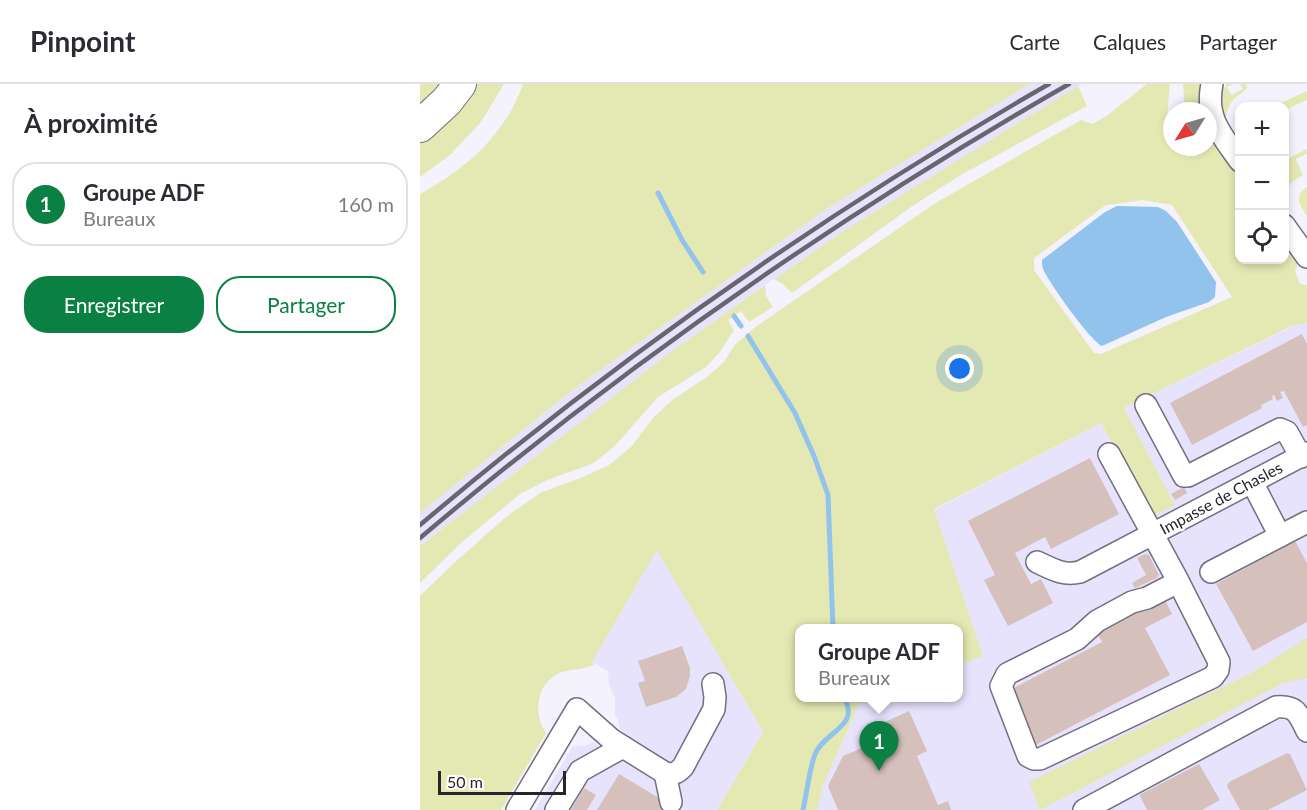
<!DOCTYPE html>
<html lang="fr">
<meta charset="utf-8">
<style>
body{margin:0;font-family:Lato,sans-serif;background:#f7f7f7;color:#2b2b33}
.controls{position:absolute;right:18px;top:18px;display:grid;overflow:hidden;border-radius:12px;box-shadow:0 3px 9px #0003}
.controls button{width:54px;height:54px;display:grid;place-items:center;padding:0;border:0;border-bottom:2px solid #e1e1e2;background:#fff;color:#2b2b33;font:30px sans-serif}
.compass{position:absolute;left:743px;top:18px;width:54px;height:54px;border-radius:50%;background:#fff;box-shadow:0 3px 9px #0003;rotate:233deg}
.scale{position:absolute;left:18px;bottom:15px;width:128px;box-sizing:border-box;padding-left:6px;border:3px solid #26252c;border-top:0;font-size:16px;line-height:21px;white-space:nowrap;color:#26252c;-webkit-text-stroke:4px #fff;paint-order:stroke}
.you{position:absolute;left:540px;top:285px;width:21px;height:21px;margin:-15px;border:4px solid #fff;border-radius:50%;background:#1a73e8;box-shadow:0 0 0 9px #1a73e833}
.badge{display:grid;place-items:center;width:39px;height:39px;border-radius:50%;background:#0b8043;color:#fff;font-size:20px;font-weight:700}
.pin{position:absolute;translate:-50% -50px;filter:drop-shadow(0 2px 3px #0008)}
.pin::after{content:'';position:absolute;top:32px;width:21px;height:18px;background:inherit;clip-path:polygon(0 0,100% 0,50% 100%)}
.popup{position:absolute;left:375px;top:540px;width:168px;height:78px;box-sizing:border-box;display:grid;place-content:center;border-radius:12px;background:#fff;filter:drop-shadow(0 2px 4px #0005);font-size:20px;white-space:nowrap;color:#7c7c81}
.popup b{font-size:22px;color:#2b2b33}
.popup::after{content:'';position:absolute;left:50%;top:100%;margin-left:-12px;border:12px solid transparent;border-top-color:#fff}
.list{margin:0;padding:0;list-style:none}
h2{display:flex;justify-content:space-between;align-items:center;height:78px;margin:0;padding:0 24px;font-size:26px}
h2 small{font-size:20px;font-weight:400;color:#7c7c81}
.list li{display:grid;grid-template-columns:39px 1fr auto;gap:18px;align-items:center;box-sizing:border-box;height:84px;margin:0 12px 12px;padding:0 12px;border:2px solid #e1e1e2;border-radius:24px}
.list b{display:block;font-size:22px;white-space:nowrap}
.list p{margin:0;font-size:20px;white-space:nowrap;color:#7c7c81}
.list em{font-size:20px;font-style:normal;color:#7c7c81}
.actions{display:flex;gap:12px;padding:18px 24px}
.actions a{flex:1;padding:14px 0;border:2px solid #0b8043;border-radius:24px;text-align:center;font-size:21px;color:#0b8043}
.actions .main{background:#0b8043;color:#fff}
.icon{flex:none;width:33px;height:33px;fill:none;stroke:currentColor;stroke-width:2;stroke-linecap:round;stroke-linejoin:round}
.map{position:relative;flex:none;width:887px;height:726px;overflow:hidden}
header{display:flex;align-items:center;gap:36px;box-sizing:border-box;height:84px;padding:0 30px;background:#fff;border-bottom:2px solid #e1e1e2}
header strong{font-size:28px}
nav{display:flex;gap:33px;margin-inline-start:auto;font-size:21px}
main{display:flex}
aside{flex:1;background:#fff}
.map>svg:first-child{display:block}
</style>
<header>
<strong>Pinpoint</strong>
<nav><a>Carte</a><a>Calques</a><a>Partager</a></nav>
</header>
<main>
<aside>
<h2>À proximité<small></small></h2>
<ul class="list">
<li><span class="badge">1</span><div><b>Groupe ADF</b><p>Bureaux</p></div><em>160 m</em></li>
</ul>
<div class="actions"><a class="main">Enregistrer</a><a>Partager</a></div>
</aside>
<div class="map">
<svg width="887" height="726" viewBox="0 0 887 726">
<rect width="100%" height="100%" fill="#f3f2fd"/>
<g fill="#e8e3fd">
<path d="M610 0H662L425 146 345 201 248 270 0 462V429L154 305 408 124Z"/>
<path d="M880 239H887V726H397L403 702 439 620 455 614H538L539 581 563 572 514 426 681 339 732 433 754 421 704 324Z"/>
<path d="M237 465 343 648 297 726H115L153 662H164L174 658 182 667 200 646 198 635 195 632V614L189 601 188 587 172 578Z"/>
</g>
<g fill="#e4e9b3" fill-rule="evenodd">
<path d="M0 0H33L0 33Z"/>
<path d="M57 0H84L61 38 30 71 0 93V57L22 42Z"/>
<path d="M103 0H610L408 124 154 305 0 429V110C46 85 85 51 103 0Z"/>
<path d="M727 0H750L747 31 752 40V63H788V60L799 61 819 89 820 176H864L865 153 879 177 875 187 880 200 887 201V239L872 242 704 324 755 421 732 433 681 339 514 425 563 572 539 581 538 544H380V614H455L439 620 403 702 397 726H297L343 648 237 466 172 578 174 581C169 582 164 584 161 585 153 586 145 586 137 590 116 602 113 630 126 649L81 726H0V512L33 480 86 433 120 409 163 393 189 381 211 363 233 334 251 317 288 292 304 278 314 262 334 244 517 118 661 36 672 40 685 33ZM723 116 752 121 812 213 681 270 674 269 614 186V174L686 121Z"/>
<path d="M763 0H783L780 16 781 27H765Z"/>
<path d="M807 0H813L807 3 811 11 823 5 820 0H826L827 3C824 9 821 9 816 13 808 21 805 31 805 41L802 43 800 11Z"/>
<path d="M658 2 667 22 539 92 491 123 372 209 363 200 354 195 425 146Z"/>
<path d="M887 7V16L865 26 864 22H854Z"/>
<path d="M887 65V70L876 75 883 91 872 98 868 104 865 101V76Z"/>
<path d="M887 103V132C880 121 873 112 887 103Z"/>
<path d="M345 201 346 212 353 223 329 238 321 227 308 236 314 246 300 268 286 283 238 313 194 363 172 380 127 396 100 410 42 458 0 499V462L248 270Z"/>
<path d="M887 554V594L863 599 620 726 609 698 831 589Z"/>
</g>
<path fill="#91c3ec" d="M697 122 738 123 746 127 757 138 796 198 795 213 789 218 746 233 682 262C669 255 630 200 623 185 622 182 622 179 622 176L685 128Z"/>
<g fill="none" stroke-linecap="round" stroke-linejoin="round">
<g stroke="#91c3ec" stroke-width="5">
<path d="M238 109 262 156 283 188"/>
<path d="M314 232 321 242"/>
<path d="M328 252 375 329 394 372 408 411 413 544"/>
<path d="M383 726C387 708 389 687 395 670 404 648 441 642 424 614"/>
</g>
</g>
<g fill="#d6c0bc">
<path d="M882 250 887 260V341L883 343 864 307 860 308 863 314 857 317 854 311 852 312 853 315 841 321 842 324 772 361 750 319Z"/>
<path d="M670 374 699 430 631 465 625 453 595 469 611 500 621 495 633 519 588 542 564 496 575 491 548 437Z"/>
<path d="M764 403 767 409 755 416 751 410Z"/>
<path d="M875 457 887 479V538L833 567 796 500Z"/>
<path d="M725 470 729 471 739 491 737 494 715 504 712 499 726 491 717 474Z"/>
<path d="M743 512 752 530 725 544 750 591 610 664 588 607 682 558 676 547Z"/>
<path d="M262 562 270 584V592L266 605 256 613 226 623 218 599 225 597 218 577Z"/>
<path d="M489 627 507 667 497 672 518 721 528 717 531 726H418L408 702 423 672 459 657 454 643Z"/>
<path d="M867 669 870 670 887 706 848 726H820L807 702 809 698Z"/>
<path d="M779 680 800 716 782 726H727L720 712 721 710Z"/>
<path d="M199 690 259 726H177Z"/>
<path d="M164 704 176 711 167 726H151Z"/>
</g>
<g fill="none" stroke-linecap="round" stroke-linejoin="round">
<defs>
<g id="minor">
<path d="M792 0C785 34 801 50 820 77"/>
<path d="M864 141 887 173"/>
<path d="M726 321 764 392H768L860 345 867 348 881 373"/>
<path d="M689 370 756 493 799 578 798 586 793 593 620 675H614L608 672 581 602 587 590 657 555 677 537 712 518 727 514 758 498"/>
<path d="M832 398 860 452"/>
<path d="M617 478C632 485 643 492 660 488L887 369"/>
<path d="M791 488 887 438"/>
<path d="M245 689 251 718"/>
<path d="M97 726 157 625 192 656 245 689C253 691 257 689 263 683L294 625 295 613 293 600"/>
<path d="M136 726 160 687 203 663"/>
<path d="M664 726 856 623C877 621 879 631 887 647"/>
</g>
<path id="highway" d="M0 42 27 17 40 0"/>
</defs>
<use href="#minor" stroke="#726f7f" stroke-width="24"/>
<use href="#highway" stroke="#726f7f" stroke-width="34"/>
<use href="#minor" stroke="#fff" stroke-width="21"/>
<use href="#highway" stroke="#fff" stroke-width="32"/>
<g stroke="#67666e" stroke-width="4.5">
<path d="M0 441C195 276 408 127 629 0"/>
<path d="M0 454C201 284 420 131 649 0"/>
</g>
</g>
<g text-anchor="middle" stroke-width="5" stroke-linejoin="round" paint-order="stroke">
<g font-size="16" fill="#26252c" stroke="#fff">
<text transform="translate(801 414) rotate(-28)" y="6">Impasse de Chasles</text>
</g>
</g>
</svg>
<div class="controls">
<button>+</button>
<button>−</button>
<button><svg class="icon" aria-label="locate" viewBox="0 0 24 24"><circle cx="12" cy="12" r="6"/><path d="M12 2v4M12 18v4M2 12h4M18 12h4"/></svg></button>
</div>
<svg class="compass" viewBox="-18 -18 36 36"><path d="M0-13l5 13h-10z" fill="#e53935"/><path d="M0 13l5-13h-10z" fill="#7c7c81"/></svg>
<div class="scale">50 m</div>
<div class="you"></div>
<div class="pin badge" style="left:459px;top:687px">1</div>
<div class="popup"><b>Groupe ADF</b>Bureaux</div>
</div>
</main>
